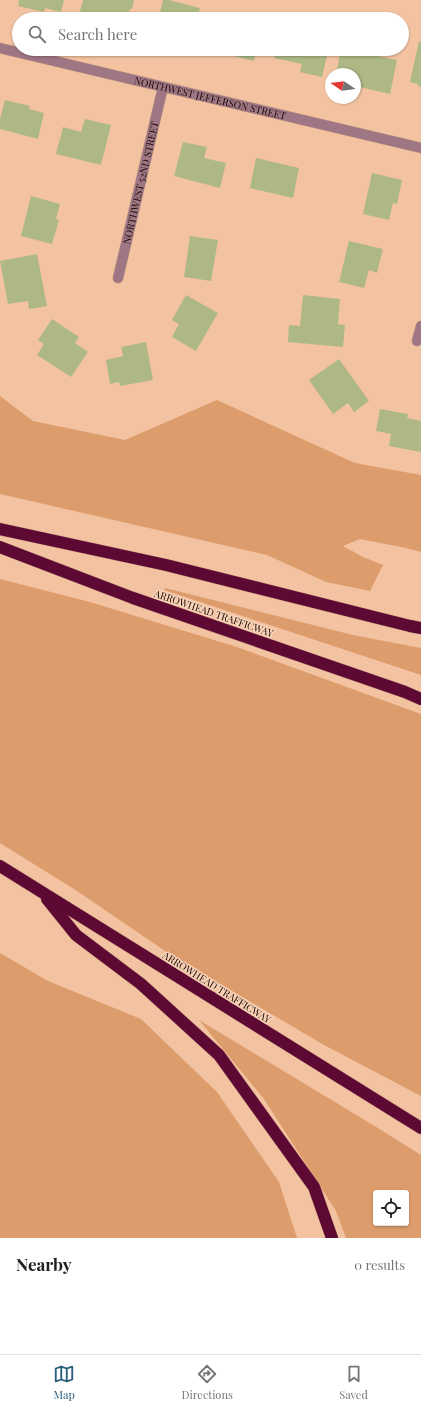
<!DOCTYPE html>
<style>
body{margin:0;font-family:"Playfair Display",serif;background:#f6f6f6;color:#202124}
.controls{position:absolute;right:12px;bottom:12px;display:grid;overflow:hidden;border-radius:4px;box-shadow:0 1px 3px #0004}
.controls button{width:36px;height:36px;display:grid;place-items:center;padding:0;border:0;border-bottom:1px solid #e0e0e0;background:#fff;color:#202124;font:20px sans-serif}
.compass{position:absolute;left:325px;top:68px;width:36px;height:36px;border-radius:50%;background:#fff;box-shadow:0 1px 3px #0004;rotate:283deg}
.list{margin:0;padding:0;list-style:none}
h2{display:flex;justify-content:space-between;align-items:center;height:52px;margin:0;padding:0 16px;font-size:17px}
h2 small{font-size:13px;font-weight:400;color:#757577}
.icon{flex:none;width:22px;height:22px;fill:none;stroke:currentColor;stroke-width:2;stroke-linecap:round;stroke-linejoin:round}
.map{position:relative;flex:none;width:421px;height:1238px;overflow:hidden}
.search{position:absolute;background:#fff;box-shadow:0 1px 3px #0004;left:12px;right:12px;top:12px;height:44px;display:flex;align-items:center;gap:10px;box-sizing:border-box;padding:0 14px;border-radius:22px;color:#757577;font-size:15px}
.sheet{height:116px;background:#fff}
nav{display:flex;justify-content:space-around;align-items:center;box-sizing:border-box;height:56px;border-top:1px solid #e0e0e0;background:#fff;font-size:11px;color:#757577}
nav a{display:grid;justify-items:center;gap:2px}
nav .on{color:#295c79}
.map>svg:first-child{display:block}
</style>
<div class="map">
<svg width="421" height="1238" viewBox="0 0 421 1238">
<rect width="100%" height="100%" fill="#f3c3a1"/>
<g fill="#dd9c6c" fill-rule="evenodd">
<path d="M0 396 33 421 125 440 217 400 355 463 421 475V552L406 548 360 539 343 546 363 557 383 565 370 591 326 582 267 555 0 494Z"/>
<path d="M0 579 90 602 237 647 421 714V1096L324 1045 171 955 77 891 0 843Z"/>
<path d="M165 588 353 635 421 648V675L164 590Z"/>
<path d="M0 953 48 981 141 1019 217 1092 279 1182 297 1238H0Z"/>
<path d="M199 1020 373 1125 421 1155V1238H346L336 1211 264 1099ZM376 1193H406V1223H376Z"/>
</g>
<g fill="#aeb884">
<path d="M19 0H64L61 12 45 8 44 12 18 6Z"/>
<path d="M83 0H134L132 9H130L127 19H78Z"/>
<path d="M163 0H169L200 8 197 19H150L151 14 159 16Z"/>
<path d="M419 41 421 42V87L418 86V84L410 82Z"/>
<path d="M214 49H257L254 61 213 51Z"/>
<path d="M276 49H325L324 51 328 52 322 77 300 72 302 64 274 58Z"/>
<path d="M341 49 397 60 390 94 355 86V74H336Z"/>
<path d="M5 100 30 106 29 109 44 113 38 139 0 129V119Z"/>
<path d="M85 119 111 125 101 165 56 154 63 127 81 132Z"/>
<path d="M183 142 207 147 204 158 226 163 220 188 174 176Z"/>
<path d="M256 158 299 168 293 198 250 188Z"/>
<path d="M372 173 402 180 397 204 393 203 389 220 363 214Z"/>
<path d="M31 196 60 204 56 219 59 220 52 244 21 236Z"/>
<path d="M190 236 218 240 211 281 184 277Z"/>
<path d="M349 241 383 249 377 273 369 270 364 288 339 282Z"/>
<path d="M37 254 47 306 29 309 28 301 8 304 0 261Z"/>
<path d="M186 295 218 313 196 351 172 337 179 324 172 320Z"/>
<path d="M303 295 340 299 338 324 345 325 343 347 288 342 289 325 300 326Z"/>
<path d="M52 319 79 337 75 343 88 352 71 377 37 355 44 344 38 340Z"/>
<path d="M146 342 153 380 120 386 119 382 110 384 106 360 123 356 121 347Z"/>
<path d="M339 359 369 401 354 412 348 403 333 414 309 380Z"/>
<path d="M380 409 408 414 407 418 421 421V452L389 446 391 434 376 431Z"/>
</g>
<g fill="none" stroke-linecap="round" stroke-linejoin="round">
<defs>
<g id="street">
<path id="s1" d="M0 48 421 148"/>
<path id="s2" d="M118 278 163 87"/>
<path d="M417 341 421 326"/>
</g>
<g id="highway">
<path d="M0 529 166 565 410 626 421 628"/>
<path d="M0 547 133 598 405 692 421 699"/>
<path d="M0 866 421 1128"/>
<path d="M47 899 76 935 141 984 219 1055 314 1187 332 1238"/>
</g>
</defs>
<use href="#street" stroke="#cba184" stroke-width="11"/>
<use href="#highway" stroke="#cba184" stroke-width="13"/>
<use href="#street" stroke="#9f7684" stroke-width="10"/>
<use href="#highway" stroke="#5e0934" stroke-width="12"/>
</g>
<g text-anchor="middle" stroke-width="3" stroke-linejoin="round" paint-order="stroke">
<g font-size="10" fill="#170700" stroke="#f9d2b7">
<text dy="4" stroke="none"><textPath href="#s1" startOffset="216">NORTHWEST JEFFERSON STREET</textPath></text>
<text dy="4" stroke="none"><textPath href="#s2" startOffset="98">NORTHWEST 52ND STREET</textPath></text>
<text transform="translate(214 613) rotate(19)" y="4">ARROWHEAD TRAFFICWAY</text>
<text transform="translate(217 987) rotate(32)" y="4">ARROWHEAD TRAFFICWAY</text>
</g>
</g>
</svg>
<div class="controls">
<button><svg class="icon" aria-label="locate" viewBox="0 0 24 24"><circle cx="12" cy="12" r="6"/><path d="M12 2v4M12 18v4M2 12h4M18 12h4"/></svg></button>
</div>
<svg class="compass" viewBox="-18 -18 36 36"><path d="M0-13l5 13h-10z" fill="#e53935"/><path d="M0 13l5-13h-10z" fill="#757577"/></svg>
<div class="search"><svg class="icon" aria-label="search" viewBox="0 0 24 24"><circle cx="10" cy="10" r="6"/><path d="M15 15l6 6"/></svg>Search here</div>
</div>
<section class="sheet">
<h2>Nearby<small>0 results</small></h2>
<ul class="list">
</ul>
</section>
<nav>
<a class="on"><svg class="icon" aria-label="map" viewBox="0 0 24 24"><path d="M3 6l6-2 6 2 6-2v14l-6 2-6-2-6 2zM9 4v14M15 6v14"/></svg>Map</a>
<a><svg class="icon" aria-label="directions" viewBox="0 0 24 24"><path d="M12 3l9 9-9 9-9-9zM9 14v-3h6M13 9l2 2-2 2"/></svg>Directions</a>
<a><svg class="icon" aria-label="saved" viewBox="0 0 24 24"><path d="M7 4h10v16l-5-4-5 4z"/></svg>Saved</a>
</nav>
